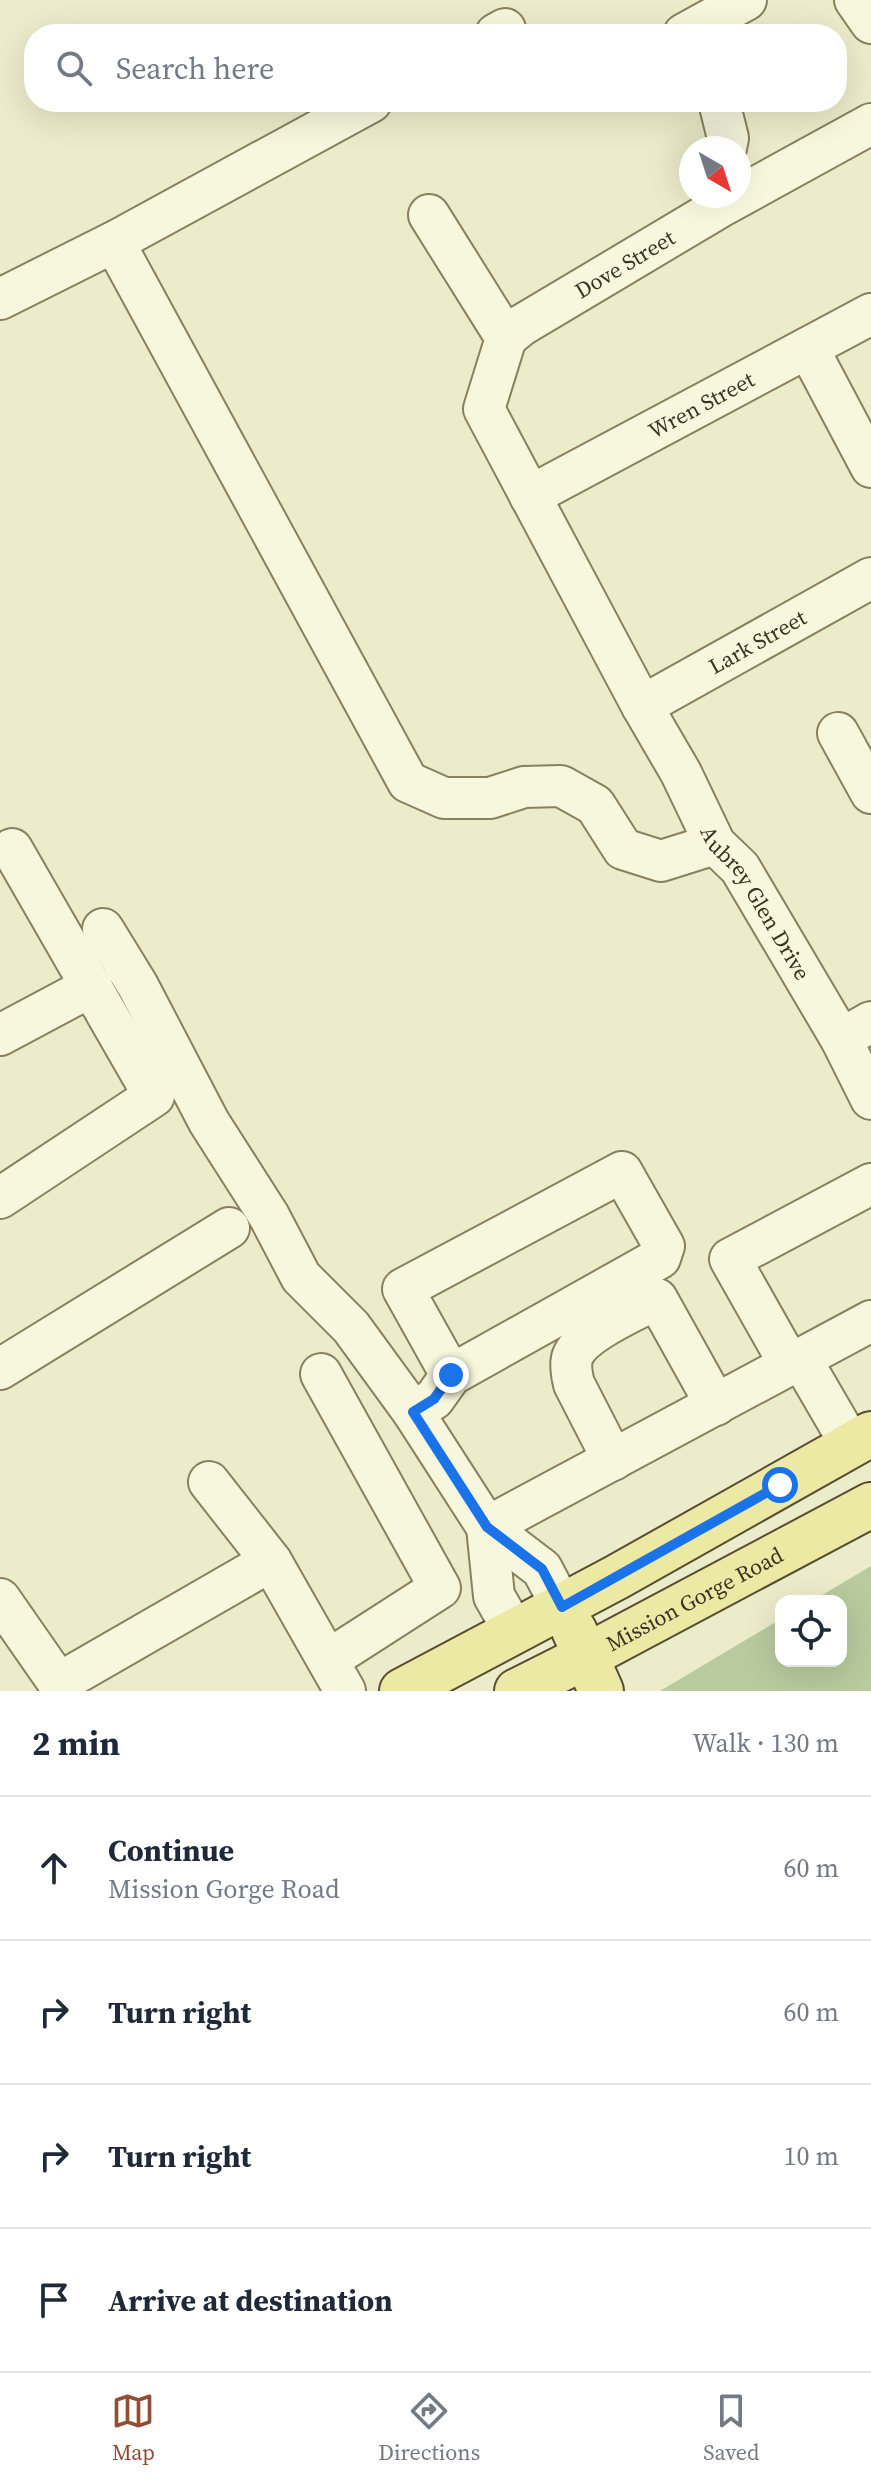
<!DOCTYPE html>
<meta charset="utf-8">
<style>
body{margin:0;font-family:"Source Serif 4",serif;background:#f2f2f3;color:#1f2937}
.controls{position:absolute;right:24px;bottom:24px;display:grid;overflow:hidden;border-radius:16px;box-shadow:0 8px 32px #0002}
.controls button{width:72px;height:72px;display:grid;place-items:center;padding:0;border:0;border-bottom:2px solid #e0e1e3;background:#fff;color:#1f2937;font:40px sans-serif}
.compass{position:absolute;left:679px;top:136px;width:72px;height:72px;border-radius:50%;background:#fff;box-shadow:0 8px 32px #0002;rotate:141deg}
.stop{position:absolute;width:24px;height:24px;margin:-18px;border:6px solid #1a73e8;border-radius:50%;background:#fff}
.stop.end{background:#1a73e8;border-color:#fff;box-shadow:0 2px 8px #0008}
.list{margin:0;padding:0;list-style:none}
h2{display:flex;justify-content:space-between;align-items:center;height:104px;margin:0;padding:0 32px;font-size:34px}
h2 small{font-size:26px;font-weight:400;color:#747a83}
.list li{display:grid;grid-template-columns:52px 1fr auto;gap:24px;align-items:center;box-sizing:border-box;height:144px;padding:0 32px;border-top:2px solid #e0e1e3}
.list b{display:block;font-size:30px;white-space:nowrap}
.list p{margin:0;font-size:26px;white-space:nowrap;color:#747a83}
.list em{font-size:26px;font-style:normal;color:#747a83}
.icon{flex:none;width:44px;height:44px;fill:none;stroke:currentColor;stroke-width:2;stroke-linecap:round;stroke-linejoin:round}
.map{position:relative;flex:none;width:871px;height:1691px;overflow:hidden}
.search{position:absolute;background:#fff;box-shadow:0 8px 32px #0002;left:24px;right:24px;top:24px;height:88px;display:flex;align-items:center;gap:20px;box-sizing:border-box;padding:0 28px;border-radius:32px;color:#747a83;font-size:30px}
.sheet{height:680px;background:#fff}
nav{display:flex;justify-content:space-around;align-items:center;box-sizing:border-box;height:112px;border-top:2px solid #e0e1e3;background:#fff;font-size:22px;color:#747a83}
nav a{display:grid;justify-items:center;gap:4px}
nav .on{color:#934d33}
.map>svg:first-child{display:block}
</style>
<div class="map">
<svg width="871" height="1691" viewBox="0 0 871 1691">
<rect width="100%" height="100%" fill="#ecebca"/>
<path fill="#b9ca9e" d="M871 1566V1691H660L781 1619V1661H841V1601H812Z"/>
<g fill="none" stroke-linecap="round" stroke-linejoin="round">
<defs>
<g id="minor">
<path d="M855 0 871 23"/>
<path d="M496 34 505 29"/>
<path d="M684 34 746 0"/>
<path d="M719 102 728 138 726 148"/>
<path id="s1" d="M429 215 506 338 484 409 642 706 681 773 715 844 740 868 841 1039 871 1099"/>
<path d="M114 242 408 782 444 798H490L524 787 561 786 595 805 623 849 661 861 715 844"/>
<path d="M0 299 114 242 371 102"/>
<path id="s2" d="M506 338 522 325 720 207 871 124"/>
<path d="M808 348 871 467"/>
<path id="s3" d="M530 496 871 314"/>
<path id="s4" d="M642 706 871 578"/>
<path d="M838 733 871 793"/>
<path d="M103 929 138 986 209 1122 269 1216 301 1277 351 1327 413 1412 487 1527 542 1569 562 1607"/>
<path d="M0 1035 92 986"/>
<path d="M841 1039 871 1022"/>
<path d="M0 1198 154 1096 12 849"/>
<path d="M801 1359 851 1445"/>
<path d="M790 1365 730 1259 871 1184"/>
<path d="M0 1369 229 1228"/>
<path d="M321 1374 440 1588 328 1660"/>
<path d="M413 1412 434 1399 451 1375 660 1258 664 1246 622 1172 403 1289 451 1375"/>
<path d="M613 1460 574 1384C572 1376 570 1366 572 1358 580 1333 634 1311 657 1299L716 1405"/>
<path d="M209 1482 271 1561 345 1691"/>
<path d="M487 1527 871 1321"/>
<path d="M487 1527 494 1596 514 1631"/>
<path d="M0 1599 64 1691"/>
<path d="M59 1683 271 1561"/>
</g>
<g id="major">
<path d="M574 1630 601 1691"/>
<path d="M402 1691 617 1577 871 1434"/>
<path id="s5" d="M517 1691 587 1656 871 1505"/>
</g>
</defs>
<use href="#minor" stroke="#88805f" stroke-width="44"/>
<use href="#major" stroke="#564d33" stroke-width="48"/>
<use href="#minor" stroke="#f7f7dd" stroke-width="40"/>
<use href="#major" stroke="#ece9a5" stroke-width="44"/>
</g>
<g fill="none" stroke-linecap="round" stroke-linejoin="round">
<path stroke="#1a73e8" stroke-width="10" d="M451 1375 434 1399 413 1412 487 1527 542 1569 562 1607 780 1485"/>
</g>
<g text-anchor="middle" stroke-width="7" stroke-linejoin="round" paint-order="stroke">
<g font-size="22" fill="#393422" stroke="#f4f4d9">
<text dy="8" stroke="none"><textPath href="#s2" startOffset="140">Dove Street</textPath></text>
<text dy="8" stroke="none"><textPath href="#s3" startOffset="194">Wren Street</textPath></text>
<text dy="8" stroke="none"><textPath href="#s4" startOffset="132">Lark Street</textPath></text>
<text dy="8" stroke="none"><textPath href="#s1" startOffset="784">Aubrey Glen Drive</textPath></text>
<text dy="8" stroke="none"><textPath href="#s5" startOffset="200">Mission Gorge Road</textPath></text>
</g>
</g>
</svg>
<div class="controls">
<button><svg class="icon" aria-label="locate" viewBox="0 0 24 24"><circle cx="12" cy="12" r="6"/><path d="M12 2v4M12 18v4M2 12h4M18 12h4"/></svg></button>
</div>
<svg class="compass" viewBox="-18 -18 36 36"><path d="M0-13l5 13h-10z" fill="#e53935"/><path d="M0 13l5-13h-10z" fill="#747a83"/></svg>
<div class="stop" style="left:780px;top:1485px"></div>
<div class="stop end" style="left:451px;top:1375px"></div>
<div class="search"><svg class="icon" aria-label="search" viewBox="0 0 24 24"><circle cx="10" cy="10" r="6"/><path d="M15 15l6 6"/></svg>Search here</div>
</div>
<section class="sheet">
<h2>2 min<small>Walk · 130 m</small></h2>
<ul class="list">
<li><svg class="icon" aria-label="ahead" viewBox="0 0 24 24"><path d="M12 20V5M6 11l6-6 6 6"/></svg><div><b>Continue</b><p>Mission Gorge Road</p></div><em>60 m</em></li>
<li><svg class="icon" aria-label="right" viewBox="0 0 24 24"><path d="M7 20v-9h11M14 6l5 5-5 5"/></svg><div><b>Turn right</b></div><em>60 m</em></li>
<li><svg class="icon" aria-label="right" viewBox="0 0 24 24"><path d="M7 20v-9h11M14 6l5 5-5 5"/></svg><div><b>Turn right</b></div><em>10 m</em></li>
<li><svg class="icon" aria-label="arrive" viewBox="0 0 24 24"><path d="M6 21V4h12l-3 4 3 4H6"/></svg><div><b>Arrive at destination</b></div></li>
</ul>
</section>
<nav>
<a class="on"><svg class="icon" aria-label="map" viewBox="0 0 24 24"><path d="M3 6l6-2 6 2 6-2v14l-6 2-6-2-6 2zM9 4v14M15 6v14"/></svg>Map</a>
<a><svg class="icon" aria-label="directions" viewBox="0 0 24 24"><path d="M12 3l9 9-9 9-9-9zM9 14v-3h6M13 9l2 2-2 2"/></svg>Directions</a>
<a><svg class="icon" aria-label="saved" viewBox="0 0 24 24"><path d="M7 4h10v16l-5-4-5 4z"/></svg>Saved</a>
</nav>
